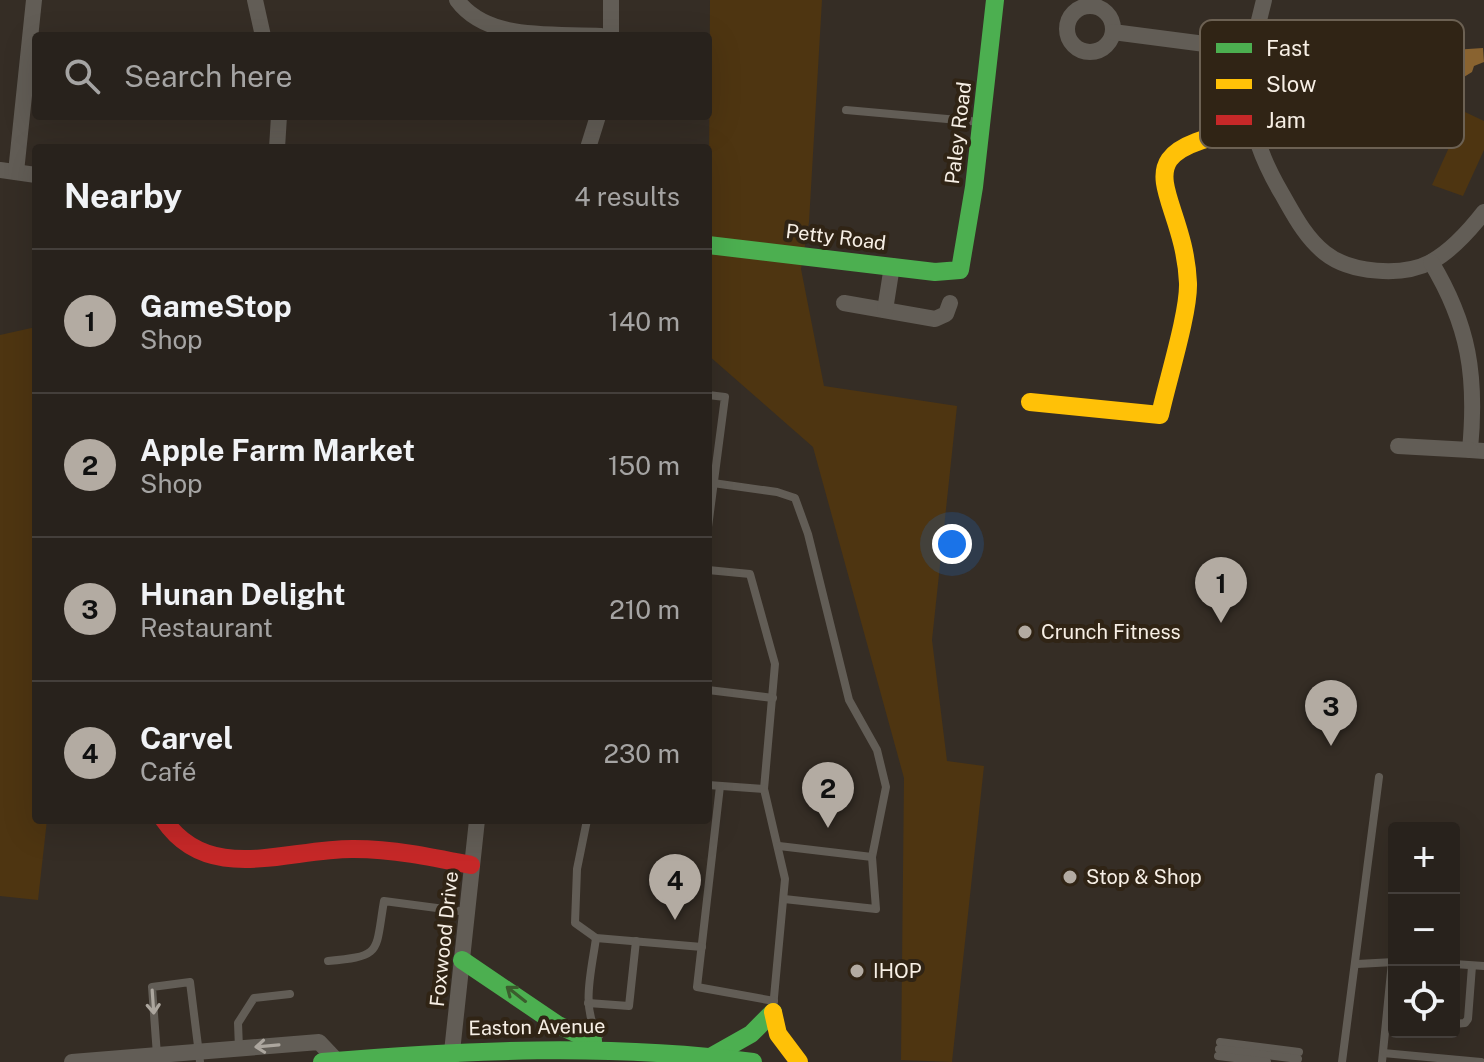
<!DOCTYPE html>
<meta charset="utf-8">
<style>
body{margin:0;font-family:"Public Sans",sans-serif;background:#302a25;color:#f1f3f6}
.controls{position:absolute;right:24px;bottom:24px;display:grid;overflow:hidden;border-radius:8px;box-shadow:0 8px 32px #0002}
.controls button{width:72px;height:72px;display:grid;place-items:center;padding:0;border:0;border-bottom:2px solid #443f3b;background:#28221c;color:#f1f3f6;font:40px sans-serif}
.you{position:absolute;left:952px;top:544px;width:28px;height:28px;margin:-20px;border:6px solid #fff;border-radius:50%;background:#1a73e8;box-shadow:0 0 0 12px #1a73e833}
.badge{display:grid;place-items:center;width:52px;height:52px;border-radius:50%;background:#b3aba2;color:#111;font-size:26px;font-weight:700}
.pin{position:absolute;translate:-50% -66px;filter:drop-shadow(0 2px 4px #0008)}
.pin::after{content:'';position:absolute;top:42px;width:28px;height:24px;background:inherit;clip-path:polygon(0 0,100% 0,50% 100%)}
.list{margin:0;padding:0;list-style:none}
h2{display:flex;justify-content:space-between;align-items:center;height:104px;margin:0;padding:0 32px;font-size:34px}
h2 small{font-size:26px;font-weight:400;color:#a5a4a3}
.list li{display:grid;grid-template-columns:52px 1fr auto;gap:24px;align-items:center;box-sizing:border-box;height:144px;padding:0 32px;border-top:2px solid #443f3b}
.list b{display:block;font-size:30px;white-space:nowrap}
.list p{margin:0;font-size:26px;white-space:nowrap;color:#a5a4a3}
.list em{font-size:26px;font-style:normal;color:#a5a4a3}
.icon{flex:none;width:44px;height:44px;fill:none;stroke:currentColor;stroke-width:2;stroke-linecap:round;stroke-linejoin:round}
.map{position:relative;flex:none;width:1484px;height:1062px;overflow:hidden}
.search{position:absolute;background:#28221c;box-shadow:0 8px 32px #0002;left:32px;top:32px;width:680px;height:88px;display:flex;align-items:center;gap:20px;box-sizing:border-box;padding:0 28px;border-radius:8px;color:#a5a4a3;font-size:30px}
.panel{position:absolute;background:#28221c;box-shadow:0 8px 32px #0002;left:32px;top:144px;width:680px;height:680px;border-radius:8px}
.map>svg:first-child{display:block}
</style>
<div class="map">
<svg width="1484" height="1062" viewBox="0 0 1484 1062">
<rect width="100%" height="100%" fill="#352d25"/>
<g fill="#4e3511">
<path d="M710 0H822L809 222 801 269 824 386 957 406 932 640 947 761 984 766 952 1062 901 1060 904 778 813 447 708 355Z"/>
<path d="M1465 112 1484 121V150L1463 196 1432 185Z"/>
<path d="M36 327V820H47L38 900 0 896V335Z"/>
</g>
<path fill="#896330" d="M1483 48 1484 62 1474 66 1472 72 1451 85 1438 73 1453 50Z"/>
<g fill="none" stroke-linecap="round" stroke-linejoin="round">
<g stroke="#625d56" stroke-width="8">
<path d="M846 110 981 122"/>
<path d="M708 395 725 397 708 527"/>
<path d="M713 483 777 492 795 498 808 534 849 700 877 750 886 787 872 857 876 909 784 899"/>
<path d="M708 570 750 574 775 664 764 789 785 879 773 1008"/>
<path d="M708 690 773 698"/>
<path d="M708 785 764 789"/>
<path d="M720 786 697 987 774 1001"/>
<path d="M587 820 577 869 575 923 596 938 702 947"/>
<path d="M779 846 872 857"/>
<path d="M596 938C592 969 580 1009 599 1036"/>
<path d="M328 961C383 956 375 953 384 901L467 912"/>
<path d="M1357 964 1394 962"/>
<path d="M1454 964 1484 966"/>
<path d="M588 1003 629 1006 636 941"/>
<path d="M1454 1024 1465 1023 1468 1019 1472 966"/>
<path d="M1220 1042 1299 1052"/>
<path d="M239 1048 238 1023 254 998 290 994"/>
<path d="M1219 1049 1298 1059"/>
<path d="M1383 1053 1481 1062"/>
<path d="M157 1055 152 987 190 982 200 1062"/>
<path d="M1218 1056 1267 1062"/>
<path d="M1342 1062 1379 777"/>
<path d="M1382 1062 1392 962"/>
</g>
<g stroke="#625d56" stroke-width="16">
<path d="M255 0 263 36"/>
<path d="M457 0C488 42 554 33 601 36"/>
<path d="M1264 0C1256 33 1246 67 1249 102 1252 134 1266 167 1282 194 1294 215 1305 237 1325 253 1350 273 1402 277 1431 262 1451 251 1470 230 1484 212"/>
<circle cx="1090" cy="29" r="23"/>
<path d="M1113 32 1251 50"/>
<path d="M611 36V0"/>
<path d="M277 148 279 116"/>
<path d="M588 148 598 116"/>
<path d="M0 170 36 175"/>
<path d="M16 172 34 0"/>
<path d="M1431 262C1469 325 1477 376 1470 450L1484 451"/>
<path d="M844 303 935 319 946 314 950 303"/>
<path d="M885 310 892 266"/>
<path d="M1398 446 1470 450"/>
<path d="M451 1061 477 820"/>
<path d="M72 1062 319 1042 337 1061"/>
</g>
<g stroke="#4caf50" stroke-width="18">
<path d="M708 245 935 272 960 270 974 187 995 0"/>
<path d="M462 960 558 1025 593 1041"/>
<path d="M712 1056 751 1034 773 1012"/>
<path d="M322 1062C467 1050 608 1043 753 1062"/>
</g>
<g stroke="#ffc107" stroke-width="18">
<path d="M1030 402 1160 415C1167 382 1189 313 1188 283 1184 187 1107 152 1255 128"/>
<path d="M773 1012 778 1034 799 1062"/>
</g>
<path stroke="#c62828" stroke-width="18" d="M164 820C209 886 288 848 354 849 394 849 432 857 471 865"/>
</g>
<defs><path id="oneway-shaft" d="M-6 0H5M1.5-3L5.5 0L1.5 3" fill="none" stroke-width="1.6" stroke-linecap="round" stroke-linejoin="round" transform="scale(2)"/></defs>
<use stroke="#3b5c2d" href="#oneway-shaft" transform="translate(516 994) rotate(-142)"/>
<g stroke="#aca69e">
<use href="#oneway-shaft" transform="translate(153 1002) rotate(86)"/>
<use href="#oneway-shaft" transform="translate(267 1046) rotate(175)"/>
</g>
<g fill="#b3aba2" stroke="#302415" stroke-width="3">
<circle cx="1025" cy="632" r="8"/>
<circle cx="1070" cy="877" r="8"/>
<circle cx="857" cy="971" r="8"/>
</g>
<g text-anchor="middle" stroke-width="8" stroke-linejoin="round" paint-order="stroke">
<g font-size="20" fill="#f7efe5" stroke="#302415">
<text transform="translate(958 133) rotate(-83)" y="7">Paley Road</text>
<text transform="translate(836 237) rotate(7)" y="7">Petty Road</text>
<text transform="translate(444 939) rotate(-84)" y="7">Foxwood Drive</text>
<text transform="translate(537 1027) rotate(-1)" y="7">Easton Avenue</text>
</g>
<g font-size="20" fill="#f7efe5" stroke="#302415" text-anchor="start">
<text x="1041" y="639">Crunch Fitness</text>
<text x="1086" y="884">Stop &amp; Shop</text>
<text x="873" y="978">IHOP</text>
</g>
</g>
<rect x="1200" y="20" width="264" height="128" rx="12" fill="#302415" stroke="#6c6153" stroke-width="2"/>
<rect x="1216" y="43" width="36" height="10" fill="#4caf50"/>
<rect x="1216" y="79" width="36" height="10" fill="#ffc107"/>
<rect x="1216" y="115" width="36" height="10" fill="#c62828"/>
<g font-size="22" fill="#f7efe5">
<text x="1266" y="56">Fast</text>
<text x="1266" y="92">Slow</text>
<text x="1266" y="128">Jam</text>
</g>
</svg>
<div class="controls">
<button>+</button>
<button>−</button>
<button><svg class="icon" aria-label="locate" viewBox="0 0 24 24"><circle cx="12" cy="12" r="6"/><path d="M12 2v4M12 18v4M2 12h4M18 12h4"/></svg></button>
</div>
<div class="you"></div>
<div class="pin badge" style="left:1221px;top:623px">1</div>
<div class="pin badge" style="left:828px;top:828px">2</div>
<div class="pin badge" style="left:1331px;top:746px">3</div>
<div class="pin badge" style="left:675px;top:920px">4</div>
<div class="search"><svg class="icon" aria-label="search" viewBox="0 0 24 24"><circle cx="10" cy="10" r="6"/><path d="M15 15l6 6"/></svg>Search here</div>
<section class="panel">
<h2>Nearby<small>4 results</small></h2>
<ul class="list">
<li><span class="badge">1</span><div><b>GameStop</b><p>Shop</p></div><em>140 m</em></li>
<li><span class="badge">2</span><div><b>Apple Farm Market</b><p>Shop</p></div><em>150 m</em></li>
<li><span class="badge">3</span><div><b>Hunan Delight</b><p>Restaurant</p></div><em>210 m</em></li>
<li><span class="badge">4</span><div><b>Carvel</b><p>Café</p></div><em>230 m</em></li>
</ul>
</section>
</div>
